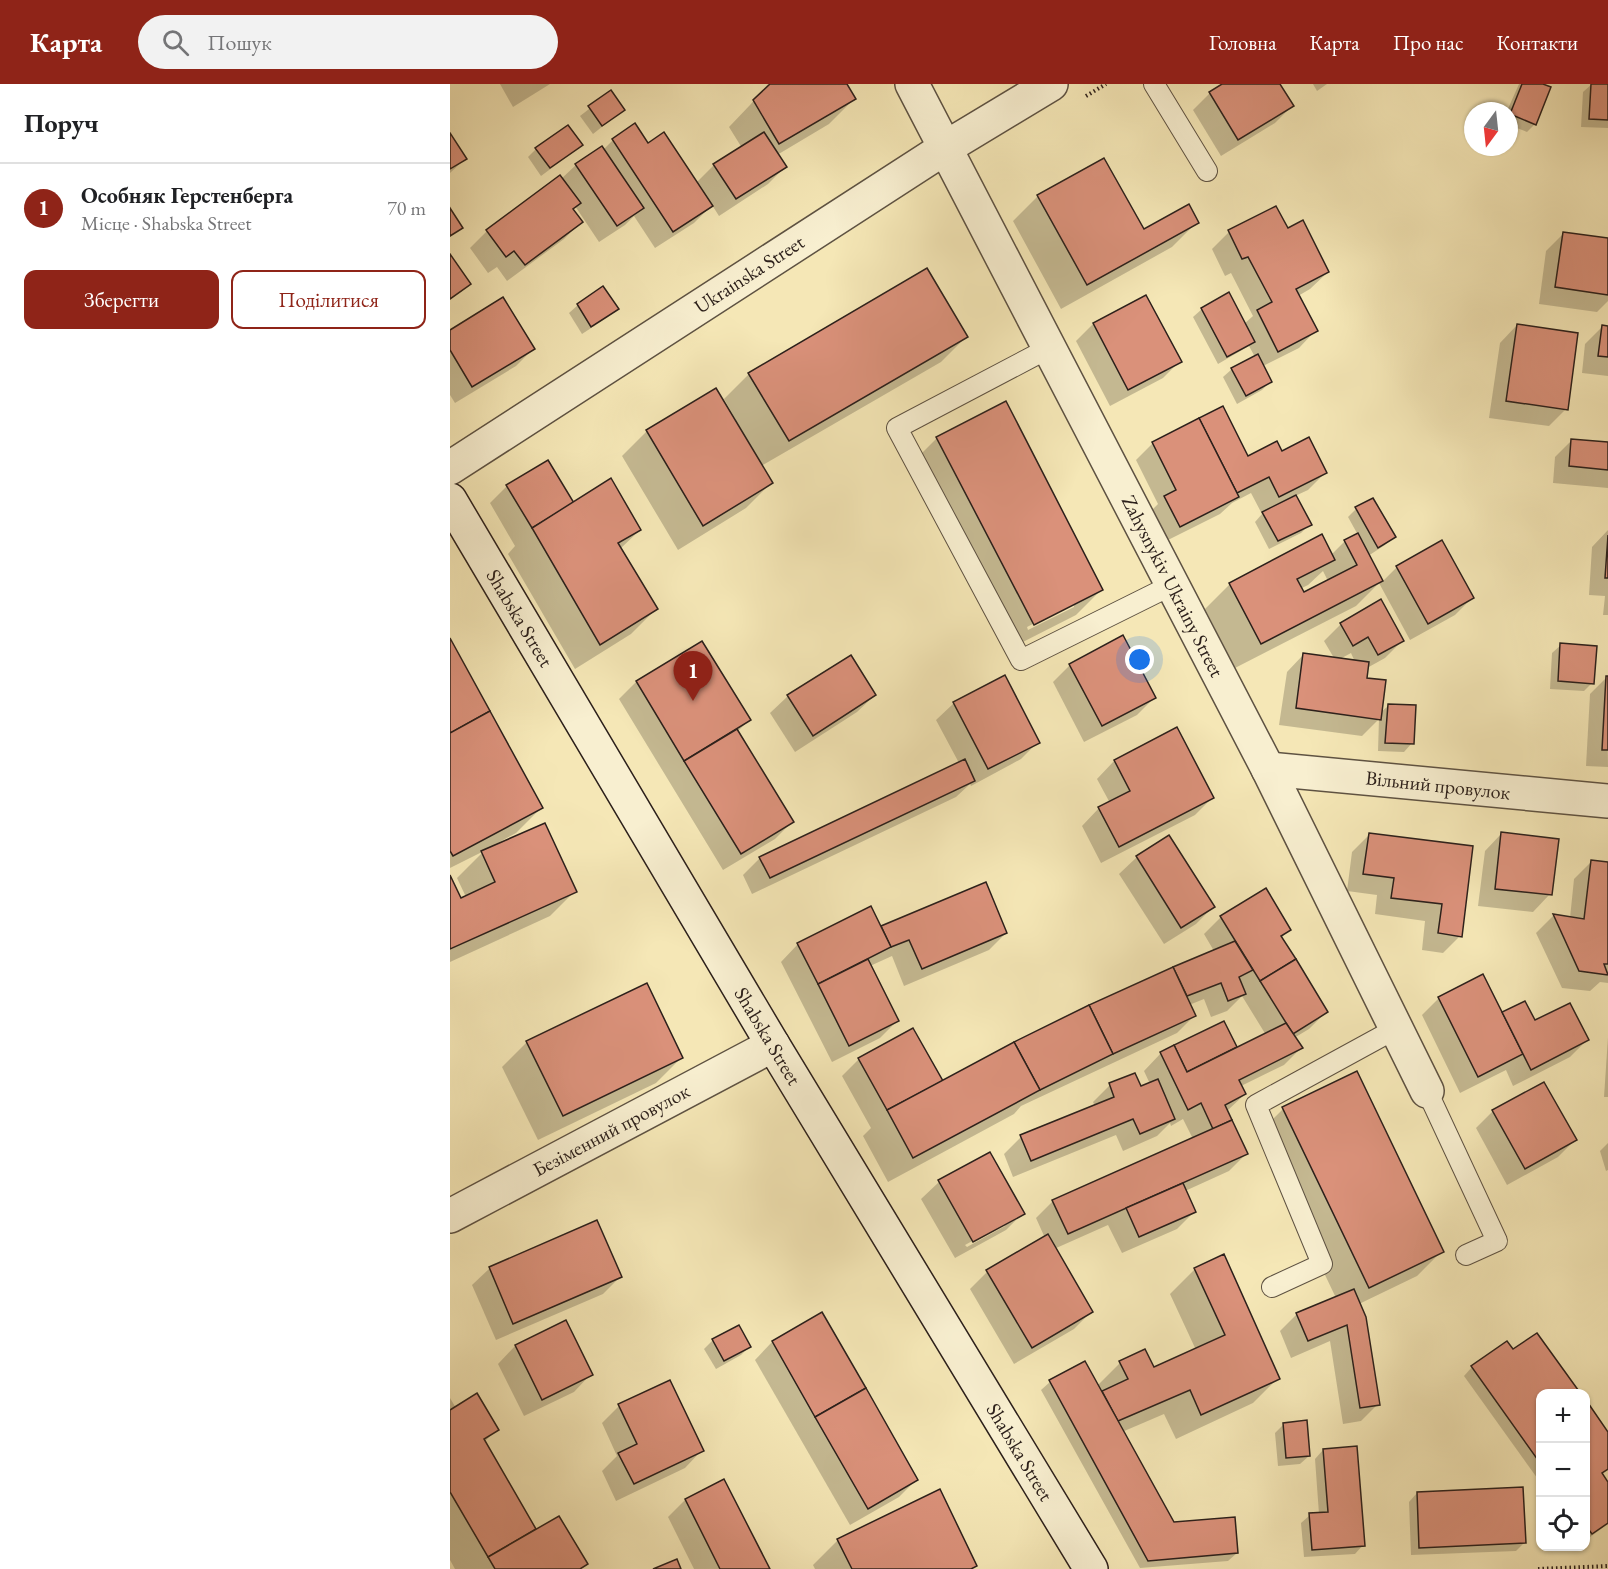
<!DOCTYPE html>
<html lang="uk">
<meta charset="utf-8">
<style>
body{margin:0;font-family:"EB Garamond",serif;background:#f2f2f2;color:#202124}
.controls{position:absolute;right:18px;bottom:18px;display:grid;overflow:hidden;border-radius:12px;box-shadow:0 2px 4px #0004}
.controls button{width:54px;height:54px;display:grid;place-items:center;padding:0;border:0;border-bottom:2px solid #e0e0e0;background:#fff;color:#202124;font:30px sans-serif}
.compass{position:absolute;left:1014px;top:18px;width:54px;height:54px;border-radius:50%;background:#fff;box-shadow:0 2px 4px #0004;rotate:195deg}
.you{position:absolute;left:690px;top:576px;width:21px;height:21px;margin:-15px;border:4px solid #fff;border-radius:50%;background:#1a73e8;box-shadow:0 0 0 9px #1a73e833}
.badge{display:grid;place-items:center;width:39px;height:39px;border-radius:50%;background:#8f2418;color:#fff;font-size:20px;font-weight:700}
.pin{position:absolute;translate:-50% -50px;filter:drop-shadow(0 2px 3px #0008)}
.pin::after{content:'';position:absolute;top:32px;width:21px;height:18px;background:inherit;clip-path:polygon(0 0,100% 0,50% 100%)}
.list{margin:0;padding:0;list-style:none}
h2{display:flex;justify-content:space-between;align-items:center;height:78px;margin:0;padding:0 24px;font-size:26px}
h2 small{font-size:20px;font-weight:400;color:#757577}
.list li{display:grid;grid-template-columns:39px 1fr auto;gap:18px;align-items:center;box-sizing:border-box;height:90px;padding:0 24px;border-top:2px solid #e0e0e0}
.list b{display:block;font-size:22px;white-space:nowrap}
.list p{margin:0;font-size:20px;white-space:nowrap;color:#757577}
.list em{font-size:20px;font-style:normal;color:#757577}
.actions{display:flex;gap:12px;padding:18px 24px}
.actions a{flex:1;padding:14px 0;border:2px solid #8f2418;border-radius:12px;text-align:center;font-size:21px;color:#8f2418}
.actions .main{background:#8f2418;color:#fff}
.icon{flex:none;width:33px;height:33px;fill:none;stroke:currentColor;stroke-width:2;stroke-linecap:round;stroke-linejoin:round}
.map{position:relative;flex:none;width:1158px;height:1485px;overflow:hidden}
header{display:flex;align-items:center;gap:36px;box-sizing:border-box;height:84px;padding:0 30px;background:#8f2418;color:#fff}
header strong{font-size:28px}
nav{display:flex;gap:33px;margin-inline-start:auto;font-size:21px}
.search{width:420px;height:54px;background:#f2f2f2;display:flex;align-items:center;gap:15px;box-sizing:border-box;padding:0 21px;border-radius:33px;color:#757577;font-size:22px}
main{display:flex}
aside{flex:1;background:#fff}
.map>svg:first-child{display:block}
</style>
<header>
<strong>Карта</strong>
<div class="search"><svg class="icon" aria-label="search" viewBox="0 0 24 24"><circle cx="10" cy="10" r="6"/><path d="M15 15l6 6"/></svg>Пошук</div>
<nav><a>Головна</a><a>Карта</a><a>Про нас</a><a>Контакти</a></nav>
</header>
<main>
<aside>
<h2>Поруч<small></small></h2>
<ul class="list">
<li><span class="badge">1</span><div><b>Особняк Герстенберга</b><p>Місце · Shabska Street</p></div><em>70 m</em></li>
</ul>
<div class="actions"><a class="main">Зберегти</a><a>Поділитися</a></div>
</aside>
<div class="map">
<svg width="1158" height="1485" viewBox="0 0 1158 1485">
<rect width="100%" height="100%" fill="#f5e7b6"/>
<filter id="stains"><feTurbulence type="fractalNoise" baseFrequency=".00333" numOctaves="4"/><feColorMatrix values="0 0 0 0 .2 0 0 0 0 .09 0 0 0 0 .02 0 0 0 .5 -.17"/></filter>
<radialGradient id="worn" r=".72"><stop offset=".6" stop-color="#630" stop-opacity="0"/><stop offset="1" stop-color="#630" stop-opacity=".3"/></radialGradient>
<g fill="#0003" fill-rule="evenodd">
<path d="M50 0H100L63 23Z"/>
<path d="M318 0H395L404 15 379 40 327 71 335 83 318 100 269 132 262 121 244 139 205 164 184 132 175 141 149 158 125 122 122 126 131 138 114 155 57 197 47 183 38 189 20 164 37 147 111 95 126 81 151 64 153 66 163 56 197 61 246 99 264 81 292 64 279 43 300 21Z"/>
<path d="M775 0H829L842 22 825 39 771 72 743 26 760 9Z"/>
<path d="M863 0H877L867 7Z"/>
<path d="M1069 0H1089L1085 40 1077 48 1059 41V27H1057Z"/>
<path d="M1142 0 1158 1V44L1131 43 1133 8Z"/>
<path d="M161 8 173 26 143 50 130 32Z"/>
<path d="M0 52 15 75 0 89Z"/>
<path d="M131 61 122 69 91 92 78 73 86 65Z"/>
<path d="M654 76 693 147 747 138 722 163 611 225 563 137 588 112Z"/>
<path d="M825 124 837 146 878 188 860 205 848 212 866 246 849 264 813 282 820 298 812 306 787 320 773 293 782 285 805 273 799 262 768 280 743 233 752 225 794 240 803 232 781 189 775 192 762 165 779 148Z"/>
<path d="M1114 149 1158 156V217L1147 228 1089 220 1096 167Z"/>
<path d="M153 204 167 225 158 233 132 250 119 229 128 221Z"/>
<path d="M696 213 730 277 713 294 660 322 626 257 643 240Z"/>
<path d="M1067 241 1116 325 1099 342 1039 334 1050 259Z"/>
<path d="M1152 243H1158V292L1132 289 1135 260Z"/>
<path d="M0 247 83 265 66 282 5 319 0 311Z"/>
<path d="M516 253 491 278 311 382 321 399 296 424 228 466 172 372 197 347 286 336 274 315 299 290Z"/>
<path d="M772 324 798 374 831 369 876 388 858 406 845 412 860 440 851 449 819 465 805 438 812 430 801 409 782 419 770 430 712 459 698 430 708 420 686 376 703 359Z"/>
<path d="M487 354 651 506 626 531 559 565 462 379ZM624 519V523L578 546 577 543Z"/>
<path d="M1122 356 1158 360V404L1103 399 1105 373Z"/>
<path d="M57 402 123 420 190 446 170 465 206 525 181 550 125 585 58 470 65 462 40 419Z"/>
<path d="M922 416 944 453 935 461 918 472 932 498 947 483 992 458 1023 513 1005 531 960 556 929 499 906 522 785 584 755 525 780 500 871 452 881 471 895 457 908 451 898 433 906 425ZM873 487 878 497 853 511 850 505 858 501Z"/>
<path d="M1158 446V531H1153L1155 512 1139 511 1142 463Z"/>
<path d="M891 540 952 557 935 574 917 584 916 596 930 629 938 622 962 659 954 668 928 667 929 635 912 652 829 641 837 588 854 570 884 574 874 557ZM901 569 905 578 890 575Z"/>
<path d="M0 557 91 724 66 749 44 761 45 763 125 807 100 832 0 878V794L10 816 16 813 7 794 34 767 0 784Z"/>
<path d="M252 559 299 636 287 648 342 738 325 755 273 786 169 615 186 598Z"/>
<path d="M1111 561 1142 599 1134 607 1100 605 1102 569Z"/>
<path d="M400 573 425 611 407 628 345 668 320 629 338 612Z"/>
<path d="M620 581 704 614 687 631 634 658 603 598Z"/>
<path d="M1157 593 1158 683 1136 682 1140 610Z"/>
<path d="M504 619 588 658 571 675 521 702 520 700 506 713 302 810 293 791 310 774 509 679 486 636Z"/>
<path d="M727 645 763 713 745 731 651 779 632 742 649 724 660 719 647 695 664 677Z"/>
<path d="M1052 749 1100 810 1083 828 1028 822 1035 767Z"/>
<path d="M920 750 1022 763 1010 852 993 869 972 866 975 837 925 830 927 811 897 807 902 768Z"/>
<path d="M719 753 763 823 746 840 714 860 669 790 687 773Z"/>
<path d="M1141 778 1158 780V899L1150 898 1140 907 1112 904 1086 849 1103 832 1120 834 1124 795Z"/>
<path d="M535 800 556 849 539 866 454 902 442 872 420 882 447 937 430 954 382 978 331 878 348 860 431 844Z"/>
<path d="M815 806 840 846 831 854 876 928 859 945 844 954 851 964 834 981 791 1002 795 1010 777 1027 796 1070 779 1087 735 1107 744 1128 727 1145 672 1169 658 1141 604 1165 641 1228 624 1245 564 1280 520 1205 537 1188 595 1154 586 1134 603 1117 743 1055 733 1035 721 1042 720 1039 707 1052 673 1067 666 1051 563 1093 554 1070 571 1053 645 1022 643 1018 660 1001 690 1004 700 1000 694 987 711 969 785 963 780 968 816 951 792 912 777 927 761 933 754 915 739 921 744 932 727 949 571 1022 564 1030 438 1098 413 1052 421 1044 392 992 409 975 492 999 639 923 764 867 754 850 771 833Z"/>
<path d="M989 914 1052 930 1074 919 1084 938 1137 956 1120 973 1063 1002 1056 986 1010 1009 972 931Z"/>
<path d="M1158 953V1013H1154Z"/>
<path d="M77 958 231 974 206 999 88 1056 52 983Z"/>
<path d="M833 1025 992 1167 967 1192 909 1220 928 1320 911 1337 893 1340 880 1257 841 1274 830 1247 847 1230 886 1214 808 1050Z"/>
<path d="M1043 1027 1125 1056 1108 1073 1057 1101 1026 1044Z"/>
<path d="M1158 1059V1086L1156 1087 1150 1067Z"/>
<path d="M540 1070 573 1129 556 1146 505 1174 471 1115 489 1098ZM555 1139V1142L517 1163 515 1161Z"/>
<path d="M40 1184 170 1193 153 1210 46 1256 22 1201Z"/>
<path d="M745 1185 828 1294 803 1319 726 1355 714 1330 672 1348 723 1440 787 1469 778 1477 690 1484 591 1306 600 1298 634 1279 647 1302 670 1279 694 1267 703 1285 746 1266 720 1210Z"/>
<path d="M372 1230 466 1396 449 1413 400 1441 305 1276 322 1258Z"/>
<path d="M115 1238 141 1290 124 1308 74 1332 48 1280 65 1262Z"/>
<path d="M288 1243 299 1263 291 1271 266 1285 254 1265 263 1256Z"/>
<path d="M1063 1267 1090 1310V1398L1014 1292 1022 1283Z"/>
<path d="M219 1298 252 1366 235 1384 166 1417 152 1387 167 1372 152 1339 169 1322Z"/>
<path d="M0 1314 6 1324 47 1346 34 1358 84 1445 79 1450 136 1480 131 1485H5L0 1476Z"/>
<path d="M1136 1319 1158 1350V1386L1151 1391 1158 1400V1440L1136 1456Z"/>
<path d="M834 1340 859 1372 850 1380 828 1382 825 1349Z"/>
<path d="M873 1366 913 1461 905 1470 854 1473 851 1439 860 1431 869 1430 865 1375Z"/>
<path d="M274 1397 318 1485H244L218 1433 235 1416Z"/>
<path d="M967 1409 1074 1459 1066 1467 961 1471 959 1418Z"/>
<path d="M388 1456 526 1482 522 1485H365L363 1481Z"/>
</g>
<g fill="#da917a" stroke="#2c201b" stroke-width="1.5">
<path d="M320 0H397L406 15 329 60 303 16Z"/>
<path d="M772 0H830L844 22 788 56 759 8Z"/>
<path d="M1072 0H1093L1101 3 1086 41 1060 30Z"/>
<path d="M1141 0H1158V36L1139 35Z"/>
<path d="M161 6 175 26 152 42 138 22Z"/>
<path d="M185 39 198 59 214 48 263 122 223 148 162 55Z"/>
<path d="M118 41 133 61 100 84 85 64Z"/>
<path d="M314 48 337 83 286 115 263 80Z"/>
<path d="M0 49 17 75 0 85Z"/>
<path d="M152 62 194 124 167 142 125 80Z"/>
<path d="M654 74 694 145 739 120 749 139 637 201 587 111Z"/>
<path d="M110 91 131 119 123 125 133 138 75 181 64 167 56 173 36 146Z"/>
<path d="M826 122 838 144 853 136 879 188 846 205 868 247 828 268 807 226 822 218 798 173 792 175 778 146Z"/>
<path d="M0 124 13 144 0 152Z"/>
<path d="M1113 148 1158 154V211L1105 203Z"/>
<path d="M0 170 21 200 0 215Z"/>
<path d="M477 184 518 253 339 357 298 289Z"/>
<path d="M153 202 169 225 141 243 127 220Z"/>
<path d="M779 208 805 258 777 273 751 224Z"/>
<path d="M696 211 732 278 678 306 643 239Z"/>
<path d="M53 213 85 265 22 303 0 266V246Z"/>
<path d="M1067 240 1128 249 1118 326 1056 317Z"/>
<path d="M1152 241 1158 242V273L1148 272Z"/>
<path d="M808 270 822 298 796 312 781 284Z"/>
<path d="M266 304 323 399 253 442 196 346Z"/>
<path d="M556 317 653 506 584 541 486 353Z"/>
<path d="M773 322 798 372 827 357 832 367 859 353 877 389 829 413 819 393 787 409 749 334Z"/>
<path d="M749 334 789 413 730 443 714 412 726 406 702 358Z"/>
<path d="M1121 355 1158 358V386L1119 382Z"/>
<path d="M98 376 124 419 82 444 56 401Z"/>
<path d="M161 394 191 446 168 459 208 525 150 561 82 444Z"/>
<path d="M846 411 862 441 828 457 812 428Z"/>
<path d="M923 414 946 453 928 464 905 423Z"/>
<path d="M908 449 933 497 811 560 779 499 872 450 885 476 847 495 854 508 907 481 894 456Z"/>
<path d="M1158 451V494H1155Z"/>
<path d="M992 456 1024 514 978 540 946 482Z"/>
<path d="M931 515 954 557 928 571 918 553 903 562 890 539Z"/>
<path d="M673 551 706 614 652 642 619 580Z"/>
<path d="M0 554 40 627 0 649Z"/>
<path d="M252 557 301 636 234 677 186 597Z"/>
<path d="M1110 559 1147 562 1144 600 1108 597Z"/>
<path d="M853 569 919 578 917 594 936 596 931 636 846 624Z"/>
<path d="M401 571 426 611 363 652 337 611Z"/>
<path d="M555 591 590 659 538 685 503 618Z"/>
<path d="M1156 592H1158V666H1152Z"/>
<path d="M938 620 966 621 964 660 935 659Z"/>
<path d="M40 627 93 724 3 772 0 767V649Z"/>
<path d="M727 643 764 714 669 763 648 723 680 707 664 676Z"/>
<path d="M287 645 344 738 291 770 234 677Z"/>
<path d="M515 675 525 697 320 794 309 773Z"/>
<path d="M95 739 127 808 0 865V791L11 814 45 798 31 767Z"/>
<path d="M1051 748 1109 755 1102 811 1045 805Z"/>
<path d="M919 749 1023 762 1012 853 988 849 992 820 941 814 944 794 913 790Z"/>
<path d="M719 751 765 823 731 844 686 772Z"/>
<path d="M1141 776 1158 778V880H1154L1158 891 1129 887 1103 830 1134 835Z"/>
<path d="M536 798 557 849 472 885 459 856 441 863 431 842Z"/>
<path d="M816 804 841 846 831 852 846 875 810 897 770 832Z"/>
<path d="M421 822 441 863 368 900 347 859Z"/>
<path d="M785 857 803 886 789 893 796 910 778 917 771 899 737 912 723 883Z"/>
<path d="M418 875 449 937 399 962 368 900Z"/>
<path d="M846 875 878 928 843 950 810 897Z"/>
<path d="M723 883 746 932 663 970 639 921Z"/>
<path d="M1033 890 1073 970 1028 993 988 913Z"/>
<path d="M197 899 233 974 113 1032 76 957Z"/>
<path d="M1075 917 1085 936 1120 919 1139 956 1081 986 1052 928Z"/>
<path d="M639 921 663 970 590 1006 564 958Z"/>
<path d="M774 937 787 963 737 988 724 961Z"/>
<path d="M836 939 853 964 789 996 796 1010 775 1021 782 1036 763 1045 751 1019 738 1026 710 968 724 961 737 988Z"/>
<path d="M463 944 493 997 437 1026 408 974Z"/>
<path d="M564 958 590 1006 463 1074 437 1026Z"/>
<path d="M907 987 994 1168 919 1204 832 1023Z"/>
<path d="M685 989 691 1002 708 995 725 1035 690 1050 683 1035 581 1077 570 1051 664 1013 659 999Z"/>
<path d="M1094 998 1127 1056 1075 1085 1042 1026Z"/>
<path d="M782 1036 798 1070 618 1150 602 1116Z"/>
<path d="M540 1068 575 1130 523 1158 488 1096Z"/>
<path d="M733 1099 746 1128 689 1153 676 1124Z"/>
<path d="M147 1136 172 1193 63 1240 39 1183Z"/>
<path d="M598 1150 643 1228 582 1264 536 1186Z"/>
<path d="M774 1170 830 1295 751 1331 740 1306 668 1337 652 1307 678 1295 669 1277 695 1265 704 1283 775 1251 744 1184Z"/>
<path d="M904 1205 916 1233 930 1321 910 1324 897 1241 858 1257 846 1229Z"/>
<path d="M372 1228 416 1304 365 1333 322 1257Z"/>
<path d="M116 1236 143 1291 92 1316 65 1261Z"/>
<path d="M289 1241 301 1263 274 1277 262 1255Z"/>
<path d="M1087 1249 1131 1310H1090V1379L1021 1282 1057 1257 1063 1265Z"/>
<path d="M635 1277 724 1438 785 1433 788 1469 698 1477 599 1296Z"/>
<path d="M220 1296 254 1367 184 1400 168 1369 187 1360 168 1320Z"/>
<path d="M416 1304 468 1396 418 1425 365 1333Z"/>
<path d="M27 1309 49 1346 34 1355 86 1445 38 1473 0 1408V1326Z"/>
<path d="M1136 1316 1158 1348V1385L1152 1389 1158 1398V1439L1142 1450 1136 1442Z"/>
<path d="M857 1336 860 1372 836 1374 833 1339Z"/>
<path d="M907 1362 915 1462 862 1466 859 1429 878 1428 873 1365Z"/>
<path d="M274 1395 320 1485H270L235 1415Z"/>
<path d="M1073 1403 1076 1459 969 1464 967 1408Z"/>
<path d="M490 1405 527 1482 521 1485H402L387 1455Z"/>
<path d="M109 1432 138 1480 130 1485H45L38 1473Z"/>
<path d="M227 1475 231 1485H203Z"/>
</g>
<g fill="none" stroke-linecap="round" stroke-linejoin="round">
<defs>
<g id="service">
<path d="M704 0 757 87"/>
<path d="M599 264 447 344 571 576 722 501"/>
<path d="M977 1007 1047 1157 1016 1171"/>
<path d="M822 1203 872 1180 806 1021 947 944"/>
</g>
<g id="minor">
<path d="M462 0 818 685 977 1007"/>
<path d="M0 384 495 64 601 0"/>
<path d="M818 685 1158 717"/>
<path d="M0 1132 323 961"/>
</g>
<path id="secondary" d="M0 416 323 961 641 1485"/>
</defs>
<use href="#service" stroke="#5e5242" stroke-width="22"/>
<use href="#minor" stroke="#5e5242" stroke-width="36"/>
<use href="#secondary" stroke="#2c201b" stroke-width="36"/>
<g stroke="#2c201b" stroke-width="4" stroke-dasharray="1.5 3" stroke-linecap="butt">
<path d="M636 12 656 0"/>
<path d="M1088 1485 1158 1482"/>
</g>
<use href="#service" stroke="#f8efd0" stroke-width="20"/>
<use href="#minor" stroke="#f8efd0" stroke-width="33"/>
<use href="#secondary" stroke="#f8efd0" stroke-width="33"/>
</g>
<g text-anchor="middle" stroke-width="5" stroke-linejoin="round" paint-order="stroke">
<g font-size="20" fill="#2c201b" stroke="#f8efd0">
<text transform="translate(299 190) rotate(-33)" y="7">Ukrainska Street</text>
<text transform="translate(723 502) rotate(63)" y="7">Zahysnykiv Ukrainy Street</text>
<text transform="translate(70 534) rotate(59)" y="7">Shabska Street</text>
<text transform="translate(988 701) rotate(6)" y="7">Вільний провулок</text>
<text transform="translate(318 952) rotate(59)" y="7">Shabska Street</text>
<text transform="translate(161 1046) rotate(-28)" y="7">Безіменний провулок</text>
<text transform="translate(570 1368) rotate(59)" y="7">Shabska Street</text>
</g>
</g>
<rect width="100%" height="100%" filter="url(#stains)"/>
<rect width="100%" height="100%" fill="url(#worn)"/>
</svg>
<div class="controls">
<button>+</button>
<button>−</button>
<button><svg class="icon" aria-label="locate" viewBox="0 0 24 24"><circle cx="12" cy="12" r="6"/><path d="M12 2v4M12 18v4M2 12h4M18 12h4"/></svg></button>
</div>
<svg class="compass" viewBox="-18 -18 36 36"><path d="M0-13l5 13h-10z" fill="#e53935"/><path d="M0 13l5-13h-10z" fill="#757577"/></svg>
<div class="you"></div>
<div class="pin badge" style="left:243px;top:617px">1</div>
</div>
</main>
